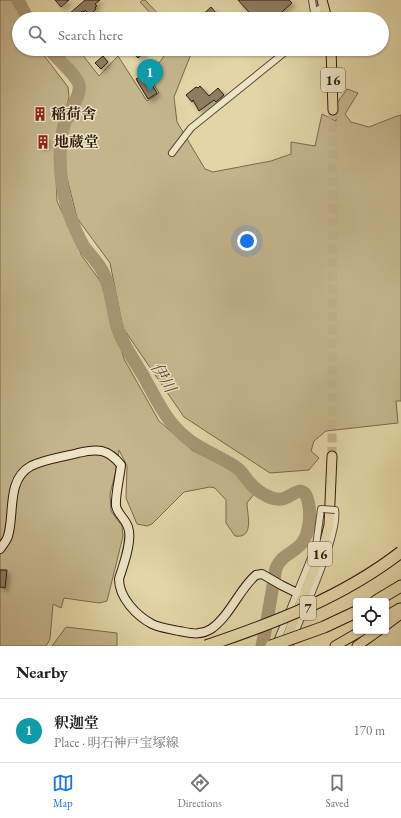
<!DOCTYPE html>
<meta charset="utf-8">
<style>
body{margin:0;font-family:"EB Garamond","Noto Serif JP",serif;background:#f6f6f6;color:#202124}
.controls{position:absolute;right:12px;bottom:12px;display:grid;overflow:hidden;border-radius:4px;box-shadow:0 1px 3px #0004}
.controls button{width:36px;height:36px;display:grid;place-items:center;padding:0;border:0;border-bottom:1px solid #e0e0e0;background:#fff;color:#202124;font:20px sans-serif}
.you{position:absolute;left:247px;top:241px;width:14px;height:14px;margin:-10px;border:3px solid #fff;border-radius:50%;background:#1a73e8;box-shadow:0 0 0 6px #1a73e833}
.badge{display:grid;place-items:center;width:26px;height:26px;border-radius:50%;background:#1a73e8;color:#fff;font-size:13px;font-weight:700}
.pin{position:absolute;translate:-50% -33px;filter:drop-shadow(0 1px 2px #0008)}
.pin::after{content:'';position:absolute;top:21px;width:14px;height:12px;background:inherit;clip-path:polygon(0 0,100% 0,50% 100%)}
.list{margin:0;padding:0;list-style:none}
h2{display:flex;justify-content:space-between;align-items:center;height:52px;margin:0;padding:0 16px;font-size:17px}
h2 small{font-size:13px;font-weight:400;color:#757577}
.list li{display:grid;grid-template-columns:26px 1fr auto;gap:12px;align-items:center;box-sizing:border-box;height:64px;padding:0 16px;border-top:1px solid #e0e0e0}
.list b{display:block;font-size:15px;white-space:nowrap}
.list p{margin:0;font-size:13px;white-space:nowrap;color:#757577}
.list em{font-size:13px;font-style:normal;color:#757577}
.icon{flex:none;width:22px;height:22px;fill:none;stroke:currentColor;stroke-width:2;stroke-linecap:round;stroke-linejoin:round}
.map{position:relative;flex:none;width:401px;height:646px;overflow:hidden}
.search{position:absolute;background:#fff;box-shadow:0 1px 3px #0004;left:12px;right:12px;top:12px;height:44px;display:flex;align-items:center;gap:10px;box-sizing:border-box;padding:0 14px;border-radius:22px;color:#757577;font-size:15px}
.sheet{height:116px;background:#fff}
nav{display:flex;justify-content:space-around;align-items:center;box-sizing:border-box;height:56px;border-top:1px solid #e0e0e0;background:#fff;font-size:11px;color:#757577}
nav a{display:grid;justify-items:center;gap:2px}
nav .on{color:#1a73e8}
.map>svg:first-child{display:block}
</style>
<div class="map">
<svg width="401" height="646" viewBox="0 0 401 646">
<defs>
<filter id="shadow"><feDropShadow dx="3.5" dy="3.5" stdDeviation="2" flood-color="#0004"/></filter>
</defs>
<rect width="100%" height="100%" fill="#e2d5a6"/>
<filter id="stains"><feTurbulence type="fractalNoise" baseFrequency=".005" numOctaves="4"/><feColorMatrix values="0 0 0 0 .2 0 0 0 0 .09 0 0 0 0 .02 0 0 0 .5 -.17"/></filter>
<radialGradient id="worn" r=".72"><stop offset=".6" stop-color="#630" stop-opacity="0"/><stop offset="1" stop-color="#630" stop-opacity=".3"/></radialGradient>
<g fill="#c4b58c" stroke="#7a684e">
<path d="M0 0H13L23 19H19V49H39L68 87 69 97 55 151 57 201 82 256 101 282 124 359 159 421 192 450 235 472 254 494 247 503C247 514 255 539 235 536L226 523V500L215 488 210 487 184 492 152 524 147 526 137 524 126 498 127 466 119 450 115 475 110 494 111 511 122 526 123 536 107 601 99 603 64 598 61 608 53 604 50 639 46 646H0Z"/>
<path d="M143 0H145L163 19H156L140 2Z"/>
<path d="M53 49H78L99 76 118 56 147 101 159 93 149 77 169 49H193L174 97 177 122 205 169 213 172 271 161 291 154V142L315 146 322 114 336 121 337 103 347 89 358 93 345 114 351 122 369 127 397 116 401 115V401H396L398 423 326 431 314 441 311 451 319 458 309 470 270 473 184 417 123 328 110 263 77 218 66 174 65 157 68 127 76 116 85 85 58 57Z"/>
<path d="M66 627 117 633V646H52Z"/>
</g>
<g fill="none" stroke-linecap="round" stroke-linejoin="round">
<g stroke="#a69673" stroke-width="13">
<path d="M18 0 28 19"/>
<path d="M49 49C57 59 77 75 79 85 81 97 70 108 66 119 58 142 59 171 64 195 67 211 75 230 83 245 89 254 98 262 103 272 111 288 112 306 116 323 121 342 134 360 144 377 156 399 167 423 188 439 203 451 222 457 237 468 242 471 245 478 250 483 253 487 256 489 260 492 266 496 274 500 282 499 291 498 303 481 308 501 311 513 310 532 302 543 293 554 282 554 276 568L265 632 262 646"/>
</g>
</g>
<g fill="#8d7c5e" stroke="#311b10" filter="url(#shadow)">
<path d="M55 0H69L61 7Z"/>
<path d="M85 0H100L95 4 97 6 95 7 96 9 90 15 85 10 84 12 82 11 74 19 69 14Z"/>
<path d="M238 0H289L292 3 274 19H255Z"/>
<path d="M211 7 221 19H198Z"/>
<path d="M130 49H148L138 58Z"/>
<path d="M103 56 108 62 101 69 95 63Z"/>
<path d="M145 74 157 93 148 99 136 79Z"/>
<path d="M200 86 209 96 218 88 224 95 216 102 214 100 199 111 193 100 192 102 186 95 196 87 198 88Z"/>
<path d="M40 137 47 138 46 146H39Z"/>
<path d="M0 570H7L5 588 0 587Z"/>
</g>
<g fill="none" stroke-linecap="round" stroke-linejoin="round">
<path stroke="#bfb088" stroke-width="9" stroke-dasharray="9 4.5" stroke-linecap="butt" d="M332 456 333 110"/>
<defs>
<g id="street">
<path d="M312 0 314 12"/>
<path d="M311 19 314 12 324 6"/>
<path d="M172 153 191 128 289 49"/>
<path d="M276 644 316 546 321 509H323"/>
<path d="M289 646C300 620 340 533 335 510"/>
</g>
<path id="secondary" d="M0 549C3 545 7 540 8 536 15 513 6 480 31 466 45 459 63 457 78 453 98 448 108 449 121 465 120 476 115 496 116 506 118 515 125 518 128 527 133 540 123 566 119 579 119 598 137 616 152 624 160 628 171 629 179 631 191 633 200 636 211 629 230 616 240 588 256 575L262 574 281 585 297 593"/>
<g id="primary">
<path d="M322 0 327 19"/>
<path d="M331 49 333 110"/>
<path d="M386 616 400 608"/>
<path d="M386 625 401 614"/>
<path d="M284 645 324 545 329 525 332 456"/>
<path d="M335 646 361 631"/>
<path d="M357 646 378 631"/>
</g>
<path id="highway" d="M376 601 401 586"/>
</defs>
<use href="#street" stroke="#5d4a36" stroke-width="8"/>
<use href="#secondary" stroke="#311b10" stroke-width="10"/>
<use href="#primary" stroke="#311b10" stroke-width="11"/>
<use href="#highway" stroke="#311b10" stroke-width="13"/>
<use href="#street" stroke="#ece4c5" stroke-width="6"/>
<use href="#secondary" stroke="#ece4c5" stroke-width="8"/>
<use href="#primary" stroke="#e2d5a6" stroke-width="9"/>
<use href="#highway" stroke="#e2d5a6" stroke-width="11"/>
<defs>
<path id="street-bridge" d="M323 509 335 510"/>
<g id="highway-bridge">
<path d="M206 646C274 623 343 597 401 552"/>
<path d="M271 646 324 627 356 612"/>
</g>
</defs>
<use href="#street-bridge" stroke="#5d4a36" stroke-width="8" stroke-linecap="butt"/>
<use href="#highway-bridge" stroke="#311b10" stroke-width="13" stroke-linecap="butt"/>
<use href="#street-bridge" stroke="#ece4c5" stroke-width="6"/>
<use href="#highway-bridge" stroke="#e2d5a6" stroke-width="11"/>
</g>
<defs>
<symbol id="building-bare" viewBox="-9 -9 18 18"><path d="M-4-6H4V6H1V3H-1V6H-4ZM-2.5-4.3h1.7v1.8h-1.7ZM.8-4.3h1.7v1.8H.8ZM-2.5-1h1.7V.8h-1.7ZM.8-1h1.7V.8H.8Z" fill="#8f2418" stroke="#ece4c5" stroke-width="2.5" paint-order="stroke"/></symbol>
</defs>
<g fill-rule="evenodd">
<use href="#building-bare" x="30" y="104" width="20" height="20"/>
<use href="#building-bare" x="33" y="132" width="20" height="20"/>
</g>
<g text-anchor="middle" stroke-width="3" stroke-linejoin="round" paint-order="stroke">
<g fill="#ece4c5" stroke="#695746" stroke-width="1">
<rect x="321" y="68" width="24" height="24" rx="3"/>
<rect x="308" y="542" width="24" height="24" rx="3"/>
<rect x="300" y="596" width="16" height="24" rx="3"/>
</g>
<g font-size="14" font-weight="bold" fill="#311b10">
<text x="333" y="85">16</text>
<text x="320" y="559">16</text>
<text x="308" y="613">7</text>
</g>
<g font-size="15" font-weight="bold" fill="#311b10" stroke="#ece4c5" text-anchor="start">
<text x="51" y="119">稲荷舎</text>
<text x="54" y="147">地蔵堂</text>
</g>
<g font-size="16" font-style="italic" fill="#5a4633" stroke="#ece4c5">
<text transform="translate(164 377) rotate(59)" y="6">伊川</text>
</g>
</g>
<rect width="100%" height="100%" filter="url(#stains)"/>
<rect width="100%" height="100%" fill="url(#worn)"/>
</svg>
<div class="controls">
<button><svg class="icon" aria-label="locate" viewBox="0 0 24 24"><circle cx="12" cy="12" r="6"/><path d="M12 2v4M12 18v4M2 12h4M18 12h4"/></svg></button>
</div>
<div class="you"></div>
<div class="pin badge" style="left:150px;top:92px;background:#0f9aa8">1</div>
<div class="search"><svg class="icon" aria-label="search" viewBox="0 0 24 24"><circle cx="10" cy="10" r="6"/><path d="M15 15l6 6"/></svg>Search here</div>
</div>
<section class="sheet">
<h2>Nearby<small></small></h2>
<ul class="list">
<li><span class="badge" style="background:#0f9aa8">1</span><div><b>釈迦堂</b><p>Place · 明石神戸宝塚線</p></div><em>170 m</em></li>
</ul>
</section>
<nav>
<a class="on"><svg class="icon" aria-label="map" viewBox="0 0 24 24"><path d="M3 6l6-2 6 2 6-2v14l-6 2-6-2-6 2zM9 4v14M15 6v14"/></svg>Map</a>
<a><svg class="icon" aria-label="directions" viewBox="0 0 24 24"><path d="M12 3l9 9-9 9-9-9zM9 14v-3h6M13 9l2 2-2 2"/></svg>Directions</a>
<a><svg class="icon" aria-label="saved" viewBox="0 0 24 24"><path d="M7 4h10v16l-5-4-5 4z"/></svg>Saved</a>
</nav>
